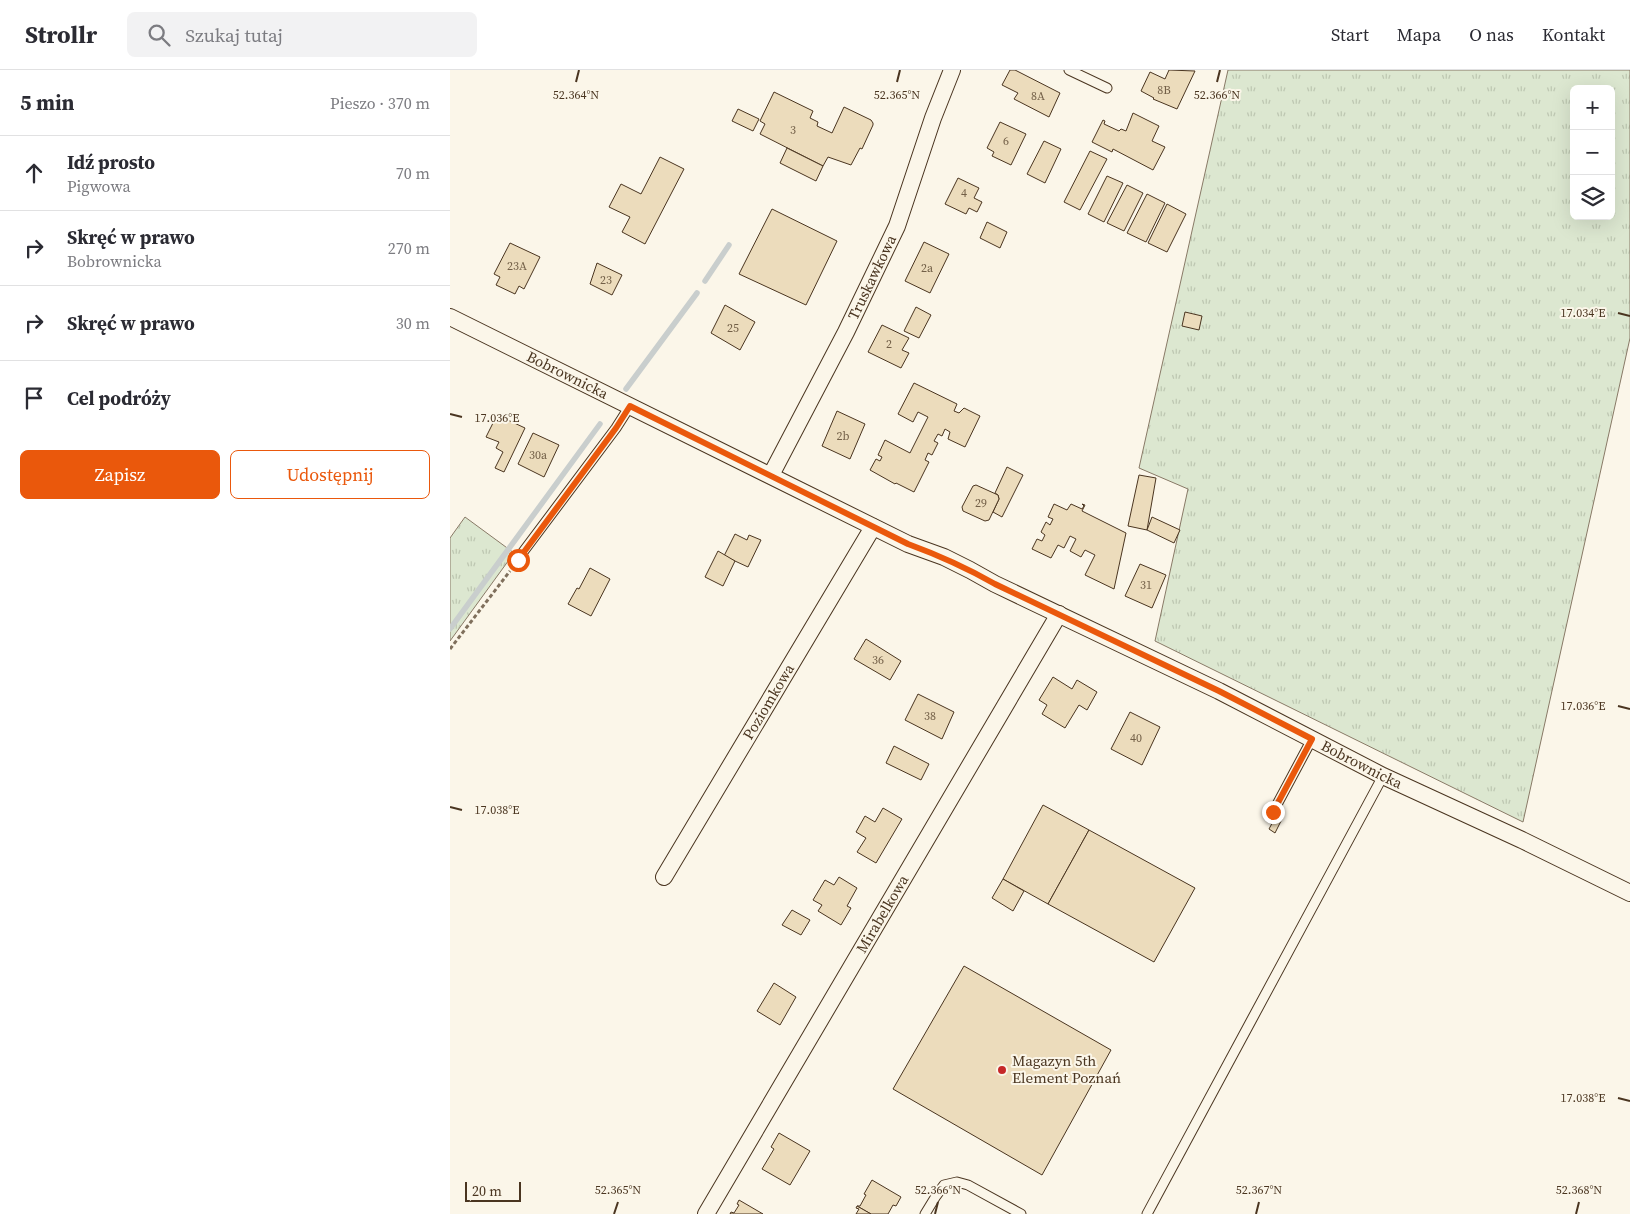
<!DOCTYPE html>
<html lang="pl">
<meta charset="utf-8">
<style>
body{margin:0;font-family:"Source Serif 4",serif;background:#f2f2f3;color:#2b2b33}
.controls{position:absolute;right:15px;top:15px;display:grid;overflow:hidden;border-radius:8px;box-shadow:0 5px 20px #0002}
.controls button{width:45px;height:45px;display:grid;place-items:center;padding:0;border:0;border-bottom:1px solid #e1e1e2;background:#fff;color:#2b2b33;font:25px sans-serif}
.scale{position:absolute;left:15px;bottom:12px;width:56px;box-sizing:border-box;padding-left:5px;border:2px solid #4a3520;border-top:0;font-size:14px;line-height:18px;white-space:nowrap;color:#4a3520;-webkit-text-stroke:4px #fbf6e9;paint-order:stroke}
.stop{position:absolute;width:15px;height:15px;margin:-11px;border:4px solid #ea580c;border-radius:50%;background:#fff}
.stop.end{background:#ea580c;border-color:#fff;box-shadow:0 1px 5px #0008}
.list{margin:0;padding:0;list-style:none}
h2{display:flex;justify-content:space-between;align-items:center;height:65px;margin:0;padding:0 20px;font-size:21px}
h2 small{font-size:16px;font-weight:400;color:#7c7c81}
.list li{display:grid;grid-template-columns:32px 1fr auto;gap:15px;align-items:center;box-sizing:border-box;height:75px;padding:0 20px;border-top:1px solid #e1e1e2}
.list b{display:block;font-size:19px;white-space:nowrap}
.list p{margin:0;font-size:16px;white-space:nowrap;color:#7c7c81}
.list em{font-size:16px;font-style:normal;color:#7c7c81}
.actions{display:flex;gap:10px;padding:15px 20px}
.actions a{flex:1;padding:11px 0;border:1px solid #ea580c;border-radius:8px;text-align:center;font-size:18px;color:#ea580c}
.actions .main{background:#ea580c;color:#fff}
.icon{flex:none;width:28px;height:28px;fill:none;stroke:currentColor;stroke-width:2;stroke-linecap:round;stroke-linejoin:round}
.map{position:relative;flex:none;width:1180px;height:1144px;overflow:hidden}
header{display:flex;align-items:center;gap:30px;box-sizing:border-box;height:70px;padding:0 25px;background:#fff;border-bottom:1px solid #e1e1e2}
header strong{font-size:24px}
nav{display:flex;gap:28px;margin-inline-start:auto;font-size:18px}
.search{width:350px;height:45px;background:#f2f2f3;display:flex;align-items:center;gap:12px;box-sizing:border-box;padding:0 18px;border-radius:8px;color:#7c7c81;font-size:19px}
main{display:flex}
aside{flex:1;background:#fff}
.map>svg:first-child{display:block}
</style>
<header>
<strong>Strollr</strong>
<div class="search"><svg class="icon" aria-label="search" viewBox="0 0 24 24"><circle cx="10" cy="10" r="6"/><path d="M15 15l6 6"/></svg>Szukaj tutaj</div>
<nav><a>Start</a><a>Mapa</a><a>O nas</a><a>Kontakt</a></nav>
</header>
<main>
<aside>
<h2>5 min<small>Pieszo · 370 m</small></h2>
<ul class="list">
<li><svg class="icon" aria-label="ahead" viewBox="0 0 24 24"><path d="M12 20V5M6 11l6-6 6 6"/></svg><div><b>Idź prosto</b><p>Pigwowa</p></div><em>70 m</em></li>
<li><svg class="icon" aria-label="right" viewBox="0 0 24 24"><path d="M7 20v-9h11M14 6l5 5-5 5"/></svg><div><b>Skręć w prawo</b><p>Bobrownicka</p></div><em>270 m</em></li>
<li><svg class="icon" aria-label="right" viewBox="0 0 24 24"><path d="M7 20v-9h11M14 6l5 5-5 5"/></svg><div><b>Skręć w prawo</b></div><em>30 m</em></li>
<li><svg class="icon" aria-label="arrive" viewBox="0 0 24 24"><path d="M6 21V4h12l-3 4 3 4H6"/></svg><div><b>Cel podróży</b></div></li>
</ul>
<div class="actions"><a class="main">Zapisz</a><a>Udostępnij</a></div>
</aside>
<div class="map">
<svg width="1180" height="1144" viewBox="0 0 1180 1144">
<defs>
<pattern id="grass-tufts" width="24" height="20" patternUnits="userSpaceOnUse" patternTransform="scale(1.25)"><rect width="24" height="20" fill="#dce7d0"/><path d="M3 7l-1-3M5 7V3M7 7l1-3M15 17l-1-3M17 17v-4M19 17l1-3" fill="none" stroke="#bec7b2"/></pattern>
</defs>
<rect width="100%" height="100%" fill="#fbf6e9"/>
<g fill="url(#grass-tufts)" stroke="#887966" fill-rule="evenodd">
<path d="M778 0H1180V268L1073 752 705 571 738 419 689 398ZM1124 19H1161V146H1124Z"/>
<path d="M15 447 64 483 0 571V468Z"/>
</g>
<g fill="none" stroke-linecap="round" stroke-linejoin="round">
<g stroke="#c9cecd" stroke-width="5.5">
<path d="M255 211 279 175"/>
<path d="M176 319 247 223"/>
<path d="M0 559 150 354"/>
</g>
</g>
<g fill="#ecdcbc" stroke="#4a3520">
<path d="M560 0H565L610 23 599 47 564 29 568 23 552 15Z"/>
<path d="M719 0 745 1 727 39 703 29 704 28 691 21 700 2 715 9Z"/>
<path d="M324 22 363 41 360 48 368 52 367 56 382 63 394 37 421 50 423 53V55L412 79 410 78 401 95 378 87 373 96 310 64 315 54 310 51Z"/>
<path d="M288 39 309 49 303 61 282 51Z"/>
<path d="M683 43 709 56 702 71 715 77 703 100 663 79 662 82 642 72 653 50 655 51 654 54 669 61 671 59 676 61Z"/>
<path d="M550 52 576 64 561 95 542 86 544 82 537 78Z"/>
<path d="M594 71 611 79 595 113 577 104Z"/>
<path d="M337 78 373 96 366 111 330 93Z"/>
<path d="M640 81 657 89 630 140 614 132Z"/>
<path d="M210 87 234 99 195 174 172 162 180 147 159 137 171 114 191 124Z"/>
<path d="M657 106 673 113 654 152 638 144Z"/>
<path d="M508 108 529 118 524 128 532 132 527 142 519 138 516 144 495 134Z"/>
<path d="M677 115 693 123 674 161 657 153Z"/>
<path d="M697 124 715 133 696 172 677 163Z"/>
<path d="M717 134 736 144 717 182 698 173Z"/>
<path d="M322 139 387 171 356 235 289 204Z"/>
<path d="M537 152 557 162 550 178 530 168Z"/>
<path d="M474 172 499 184 480 223 455 211Z"/>
<path d="M60 173 90 187 74 219 69 216 65 224 46 215 50 207 44 204Z"/>
<path d="M147 193 172 205 162 225 140 214Z"/>
<path d="M275 235 305 252 290 280 261 263Z"/>
<path d="M466 237 481 245 469 268 454 261Z"/>
<path d="M735 242 752 246 749 260 732 256Z"/>
<path d="M432 255 459 268 452 280 459 283 451 298 418 282Z"/>
<path d="M464 313 507 334 504 341 509 343 514 338 530 346 515 377 498 369 500 362 495 359 492 366 488 364 484 371 488 373 482 385 478 383 475 390 479 392 464 422 446 413 445 414 420 400 426 389 430 391 432 387 428 385 435 370 460 383 478 347 468 342 463 352 448 344Z"/>
<path d="M387 341 415 354 400 389 372 376Z"/>
<path d="M47 345 75 358 54 402 45 398 53 382 46 378 49 372 36 367Z"/>
<path d="M83 363 109 375 94 407 68 394Z"/>
<path d="M557 397 573 405 552 447 543 442 549 429 548 425 545 423Z"/>
<path d="M689 405 706 408 697 460 678 456Z"/>
<path d="M526 415 548 425 549 429 539 450 535 451 513 441 512 437 523 416Z"/>
<path d="M604 434 617 440 621 434 632 439 634 436 632 434 635 435 632 441 676 463 664 519 635 505 645 485 635 480 631 487 620 481 626 469 620 466 614 478 608 475 601 488 582 479 587 469 592 471 595 465 591 462 596 452 600 455 603 449 598 447Z"/>
<path d="M702 447 730 460 724 473 697 460Z"/>
<path d="M285 464 297 470 299 465 311 470 298 497 274 486Z"/>
<path d="M268 481 285 491 273 516 255 507Z"/>
<path d="M690 494 716 505 702 538 675 526Z"/>
<path d="M140 498 160 509 141 546 118 534 127 518 129 519Z"/>
<path d="M416 569 451 591 440 610 404 589Z"/>
<path d="M603 607 622 619 627 610 647 622 637 640 629 635 615 658 592 644 597 635 589 630Z"/>
<path d="M468 624 504 642 492 669 455 650Z"/>
<path d="M680 642 710 657 692 695 661 679Z"/>
<path d="M444 676 479 694 471 710 436 693Z"/>
<path d="M593 735 639 760 598 834 553 809Z"/>
<path d="M433 738 452 749 426 793 407 782 416 768 406 762 415 746 425 752Z"/>
<path d="M827 744 833 747 825 763 819 759Z"/>
<path d="M639 760 745 818 704 892 598 834Z"/>
<path d="M389 807 407 818 397 836 401 838 391 855 368 841 372 835 363 830 375 810 384 815Z"/>
<path d="M553 809 574 821 563 841 542 828Z"/>
<path d="M342 840 360 850 351 865 332 855Z"/>
<path d="M514 896 661 980 592 1105 443 1019Z"/>
<path d="M324 913 346 927 330 955 307 941Z"/>
<path d="M329 1063 360 1081 340 1115 312 1099 324 1079 321 1077Z"/>
<path d="M422 1110 451 1127 446 1136 443 1135 438 1144H421L407 1136H410L416 1125 414 1124Z"/>
<path d="M289 1130 313 1144H280L281 1142 284 1143 289 1135 287 1134Z"/>
<path d="M407 1136 421 1144H406L409 1139 406 1138Z"/>
</g>
<g fill="none" stroke-linecap="round" stroke-linejoin="round">
<defs>
<g id="lane">
<path d="M619 0 657 18"/>
<path d="M67 490 166 358 180 336"/>
<path d="M823 742 862 669"/>
<path d="M475 1144 486 1126 494 1115 507 1112 518 1115 571 1144"/>
<path d="M697 1144 933 706"/>
</g>
<g id="street">
<path id="s1" d="M0 247 458 474 494 487 520 500 545 514 769 621 933 706 1072 770 1180 823"/>
<path id="s2" d="M321 405 396 262 447 156 483 48 502 0"/>
<path id="s3" d="M214 807 423 457"/>
<path id="s4" d="M256 1144 609 544"/>
</g>
</defs>
<use href="#lane" stroke="#4a3520" stroke-width="11"/>
<use href="#street" stroke="#4a3520" stroke-width="18"/>
<path stroke="#7f6f5c" stroke-width="3" stroke-dasharray="4 2.5" stroke-linecap="butt" d="M0 579 60 501"/>
<use href="#lane" stroke="#fbf6e9" stroke-width="9"/>
<use href="#street" stroke="#fbf6e9" stroke-width="16"/>
</g>
<g fill="none" stroke-linecap="round" stroke-linejoin="round">
<path stroke="#ea580c" stroke-width="6" d="M68 490 166 358 180 336 458 474C488 485 517 498 545 514L769 621 862 669 823 742"/>
</g>
<path fill="none" stroke="#4a3520" stroke-width="2" d="M126 12 129 0M447 12 450 0M767 12 770 0M1168 243 1180 246M0 344 12 347M1168 636 1180 639M0 737 12 740M1168 1028 1180 1031M164 1144 168 1132M485 1144 488 1132M806 1144 809 1132M1126 1144 1129 1132"/>
<circle fill="#c62828" stroke="#fbf6e9" stroke-width="2" cx="552" cy="1000" r="5"/>
<g text-anchor="middle" stroke-width="4" stroke-linejoin="round" paint-order="stroke">
<g font-size="12" fill="#725f47">
<text x="714" y="24">8B</text>
<text x="588" y="30">8A</text>
<text x="343" y="64">3</text>
<text x="556" y="75">6</text>
<text x="514" y="127">4</text>
<text x="67" y="200">23A</text>
<text x="477" y="202">2a</text>
<text x="156" y="214">23</text>
<text x="283" y="262">25</text>
<text x="439" y="278">2</text>
<text x="393" y="370">2b</text>
<text x="88" y="389">30a</text>
<text x="531" y="437">29</text>
<text x="696" y="519">31</text>
<text x="428" y="594">36</text>
<text x="480" y="650">38</text>
<text x="686" y="672">40</text>
</g>
<g font-size="15" fill="#4a3520" stroke="#fbf6e9">
<text dy="5" stroke="none"><textPath href="#s2" startOffset="222">Truskawkowa</textPath></text>
<text dy="5" stroke="none"><textPath href="#s1" startOffset="131">Bobrownicka</textPath></text>
<text dy="5" stroke="none"><textPath href="#s3" startOffset="204">Poziomkowa</textPath></text>
<text dy="5" stroke="none"><textPath href="#s1" startOffset="1016">Bobrownicka</textPath></text>
<text dy="5" stroke="none"><textPath href="#s4" startOffset="348">Mirabelkowa</textPath></text>
</g>
<g font-size="15" fill="#4a3520" stroke="#fbf6e9" text-anchor="start">
<text x="562" y="996">Magazyn 5th<tspan x="562" dy="17">Element Poznań</tspan></text>
</g>
</g>
<g font-size="12" text-anchor="middle" fill="#4a3520" stroke="#fbf6e9" stroke-width="4" stroke-linejoin="round" paint-order="stroke">
<text x="126" y="29">52.364°N</text>
<text x="447" y="29">52.365°N</text>
<text x="767" y="29">52.366°N</text>
<text x="1133" y="247">17.034°E</text>
<text x="47" y="352">17.036°E</text>
<text x="1133" y="640">17.036°E</text>
<text x="47" y="744">17.038°E</text>
<text x="1133" y="1032">17.038°E</text>
<text x="168" y="1124">52.365°N</text>
<text x="488" y="1124">52.366°N</text>
<text x="809" y="1124">52.367°N</text>
<text x="1129" y="1124">52.368°N</text>
</g>
</svg>
<div class="controls">
<button>+</button>
<button>−</button>
<button><svg class="icon" aria-label="layers" viewBox="0 0 24 24"><path d="M12 4l9 5-9 5-9-5zM3 14l9 5 9-5"/></svg></button>
</div>
<div class="scale">20 m</div>
<div class="stop" style="left:68px;top:490px"></div>
<div class="stop end" style="left:823px;top:742px"></div>
</div>
</main>
